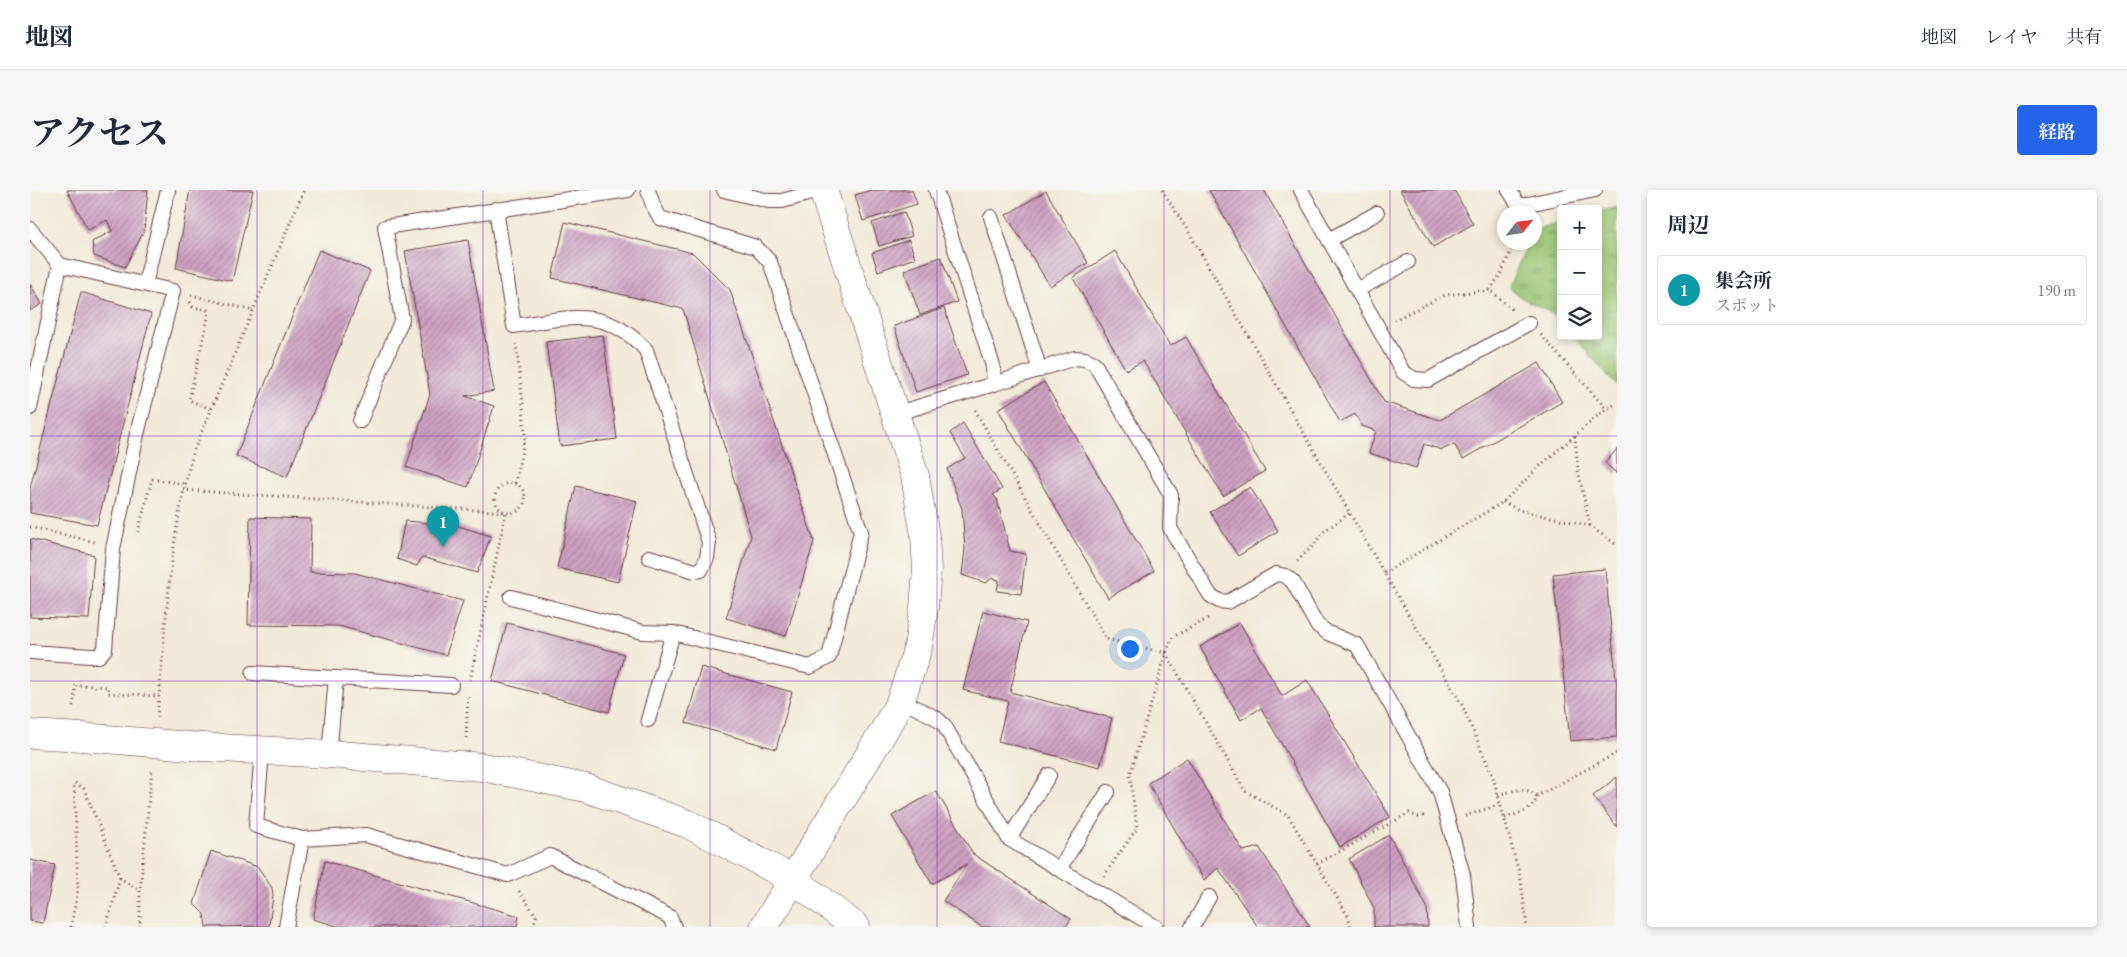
<!DOCTYPE html>
<html lang="ja">
<meta charset="utf-8">
<style>
body{margin:0;font-family:"EB Garamond","Noto Serif JP",serif;background:#f6f6f7;color:#1f2937}
.controls{position:absolute;right:15px;top:15px;display:grid;overflow:hidden;border-radius:5px;box-shadow:0 2px 8px #0003}
.controls button{width:45px;height:45px;display:grid;place-items:center;padding:0;border:0;border-bottom:1px solid #e0e1e3;background:#fff;color:#1f2937;font:25px sans-serif}
.compass{position:absolute;left:1467px;top:15px;width:45px;height:45px;border-radius:50%;background:#fff;box-shadow:0 2px 8px #0003;rotate:60deg}
.you{position:absolute;left:1099px;top:458px;width:18px;height:18px;margin:-12px;border:4px solid #fff;border-radius:50%;background:#1a73e8;box-shadow:0 0 0 8px #1a73e833}
.badge{display:grid;place-items:center;width:32px;height:32px;border-radius:50%;background:#2563eb;color:#fff;font-size:16px;font-weight:700}
.pin{position:absolute;translate:-50% -41px;filter:drop-shadow(0 1px 2px #0008)}
.pin::after{content:'';position:absolute;top:26px;width:18px;height:15px;background:inherit;clip-path:polygon(0 0,100% 0,50% 100%)}
.list{margin:0;padding:0;list-style:none}
h2{display:flex;justify-content:space-between;align-items:center;height:65px;margin:0;padding:0 20px;font-size:21px}
h2 small{font-size:16px;font-weight:400;color:#747a83}
.list li{display:grid;grid-template-columns:32px 1fr auto;gap:15px;align-items:center;box-sizing:border-box;height:70px;margin:0 10px 10px;padding:0 10px;border:1px solid #e0e1e3;border-radius:5px}
.list b{display:block;font-size:19px;white-space:nowrap}
.list p{margin:0;font-size:16px;white-space:nowrap;color:#747a83}
.list em{font-size:16px;font-style:normal;color:#747a83}
.icon{flex:none;width:28px;height:28px;fill:none;stroke:currentColor;stroke-width:2;stroke-linecap:round;stroke-linejoin:round}
.map{position:relative;flex:none;width:1587px;height:737px;overflow:hidden;border-radius:5px}
header{display:flex;align-items:center;gap:30px;box-sizing:border-box;height:70px;padding:0 25px;background:#fff;border-bottom:1px solid #e0e1e3}
header strong{font-size:24px}
nav{display:flex;gap:28px;margin-inline-start:auto;font-size:18px}
.intro{display:flex;align-items:center;justify-content:space-between;box-sizing:border-box;height:120px;padding:0 30px}
h1{margin:0;font-size:35px}
.button{padding:12px 22px;border-radius:5px;background:#2563eb;color:#fff;font-size:18px;font-weight:700}
main{display:flex;gap:30px;padding:0 30px}
aside{flex:1;background:#fff;border-radius:5px;box-shadow:0 2px 8px #0003}
.map>svg:first-child{display:block}
</style>
<header>
<strong>地図</strong>
<nav><a>地図</a><a>レイヤ</a><a>共有</a></nav>
</header>
<div class="intro"><h1>アクセス</h1><a class="button">経路</a></div>
<main>
<div class="map">
<svg width="1587" height="737" viewBox="0 0 1587 737">
<defs>
<pattern id="park-tufts" width="24" height="20" patternUnits="userSpaceOnUse" patternTransform="scale(1.25)"><rect width="24" height="20" fill="#99c573"/><path d="M3 7l-1-3M5 7V3M7 7l1-3M15 17l-1-3M17 17v-4M19 17l1-3" fill="none" stroke="#7f9f5f"/></pattern>
<pattern id="building-hatch" width="6" height="6" patternUnits="userSpaceOnUse" patternTransform="scale(1.25)"><rect width="6" height="6" fill="#cea2c1"/><path d="M-1 1l2-2M0 6l6-6M5 7l2-2" fill="none" stroke="#a9839d"/></pattern>
</defs>
<rect width="100%" height="100%" fill="#f6f6f2"/>
<filter id="ink" filterUnits="userSpaceOnUse"><feTurbulence type="fractalNoise" baseFrequency=".02" numOctaves="2"/><feDisplacementMap in="SourceGraphic" scale="10" xChannelSelector="R" yChannelSelector="G"/><feConvolveMatrix kernelMatrix="1 2 1 2 8 2 1 2 1" color-interpolation-filters="sRGB"/></filter>
<filter id="wash" filterUnits="userSpaceOnUse"><feTurbulence type="fractalNoise" baseFrequency=".0096" numOctaves="4" result="noise"/><feDisplacementMap in="SourceGraphic" scale="20" xChannelSelector="R" yChannelSelector="G"/><feGaussianBlur stdDeviation="1.12" result="paint"/><feColorMatrix in="noise" values="0 0 0 0 0 0 0 0 0 0 0 0 0 0 0 0 0 1.4 0 .05"/><feComposite in="paint" operator="in"/></filter>
<g filter="url(#wash)">
<rect width="100%" height="100%" fill="#f2ead8"/>
<g fill="url(#park-tufts)" stroke="#72724f">
<path d="M1587 17V196L1543 146H1568V22Z"/>
<path d="M1531 32V132C1516 114 1491 114 1479 96L1498 53 1504 52 1505 39Z"/>
</g>
<g id="blocks">
<g fill="url(#building-hatch)">
<path d="M37 0H118L114 41 95 77 64 66 62 52 82 41 77 30 58 40Z"/>
<path d="M160 0H223L202 91 146 78Z"/>
<path d="M841 0H882L887 14 833 31 825 5Z"/>
<path d="M1179 0H1234L1354 212 1410 230 1509 173 1532 212 1433 269 1424 254 1412 260 1394 254 1386 278 1339 263 1346 241 1332 236 1325 224 1310 232Z"/>
<path d="M1370 0H1424L1443 34 1403 57Z"/>
<path d="M1016 1 1058 73 1020 96 976 25Z"/>
<path d="M874 22 882 46 849 56 842 33Z"/>
<path d="M535 32 663 63 700 100 784 351 756 446 696 428 721 346 653 119 522 88Z"/>
<path d="M438 50 464 201 435 206 464 216 438 297 376 277 400 204 375 61Z"/>
<path d="M879 50 885 68 848 81 842 63Z"/>
<path d="M289 60 340 81 257 287 206 266Z"/>
<path d="M1085 61 1140 156 1156 147 1235 281 1193 306 1113 171 1096 180 1043 88Z"/>
<path d="M911 67 927 112 890 125 874 80Z"/>
<path d="M0 94 12 114 0 121Z"/>
<path d="M51 102 121 124 67 335 0 323V298Z"/>
<path d="M914 118 937 185 886 202 864 136Z"/>
<path d="M573 145 587 249 530 256 516 152Z"/>
<path d="M1014 192 1124 381 1078 408 968 219Z"/>
<path d="M933 233 972 299 963 305 967 309 980 361 996 364 991 404 967 401 969 390 962 388 956 393 932 385 935 359 932 319 917 279 935 268 920 243Z"/>
<path d="M1587 259V284L1575 273Z"/>
<path d="M546 296 607 311 588 392 527 378Z"/>
<path d="M1220 297 1248 341 1208 366 1180 322Z"/>
<path d="M220 327 281 329 280 382 325 383 433 411 416 465 309 436 218 435Z"/>
<path d="M375 331 425 335 461 346 447 383 392 367 387 376 367 369Z"/>
<path d="M0 349 64 365 59 429 0 427Z"/>
<path d="M1575 379 1587 498V547L1540 551 1523 384Z"/>
<path d="M953 421 997 432 980 502 1082 528 1070 577 968 551 978 511 933 500Z"/>
<path d="M477 433 594 464 579 522 462 491Z"/>
<path d="M1210 433 1252 506 1277 490 1360 627 1310 657 1231 518 1211 530 1170 457Z"/>
<path d="M671 477 762 502 746 559 656 533Z"/>
<path d="M1157 568 1213 661 1229 657 1280 737H1228L1188 678 1174 690 1118 593Z"/>
<path d="M1587 587V637L1563 606Z"/>
<path d="M906 601 943 664 1041 729 1036 737H952L913 711 937 674 902 694 862 626Z"/>
<path d="M1359 645 1397 717 1398 737H1344V718L1319 669Z"/>
<path d="M181 661 228 677 242 698 243 706 239 736 176 737 174 724 164 714Z"/>
<path d="M0 670 25 675 13 733 0 731Z"/>
<path d="M295 671 489 726 487 737H310L283 729Z"/>
</g>
</g>
</g>
<g filter="url(#ink)">
<use href="#blocks" fill-opacity="0" stroke="#633d45" stroke-width="1"/>
<g fill="none" stroke-linecap="round" stroke-linejoin="round">
<defs>
<g id="service">
<path d="M694 0 739 11H752L792 0"/>
<path d="M1271 0 1373 182 1384 189 1398 190 1499 133"/>
<path d="M1479 0 1489 16 1565 0"/>
<path d="M466 19 484 136C537 128 574 115 616 160L679 352 677 368 671 380 665 381 619 367"/>
<path d="M961 27 1010 180"/>
<path d="M0 39 30 75 0 218"/>
<path d="M1299 50 1347 23"/>
<path d="M115 94 138 0"/>
<path d="M1327 100 1378 72"/>
<path d="M964 194 1045 168 1055 169 1064 173 1141 305 1140 338 1180 405 1189 411 1198 412 1246 384 1256 386 1263 392 1287 435 1298 443 1327 455 1410 602 1433 685 1439 737"/>
<path d="M865 224 964 194 963 176 906 0"/>
<path d="M330 231 372 129 355 37 598 0"/>
<path d="M481 407 613 442 643 443 780 477 799 467 831 342 740 72 726 57 630 28 623 15 618 0"/>
<path d="M0 462 61 466H69L75 459 83 359 107 244 143 101 30 75"/>
<path d="M223 483 421 495"/>
<path d="M871 510 906 528 914 535 979 649 1126 737"/>
<path d="M618 530 643 443"/>
<path d="M232 561 226 636 272 649 336 645 478 685 520 666 640 727 644 737"/>
<path d="M299 564 306 488"/>
<path d="M979 649 1019 585"/>
<path d="M1029 679 1078 602"/>
<path d="M256 737 272 649"/>
<path d="M1162 737 1179 707"/>
</g>
<g id="tertiary">
<path d="M0 544 52 547"/>
<path d="M172 557 299 564 452 577 556 598 658 634 763 689 826 737"/>
<path d="M734 737 852 544 871 510 888 457 894 418 897 379 895 346 885 286 793 0"/>
</g>
</defs>
<use href="#service" stroke="#633d45" stroke-width="16"/>
<use href="#tertiary" stroke="#633d45" stroke-width="29"/>
<g stroke="#633d45" stroke-width="3" stroke-dasharray="1 4" stroke-linecap="butt">
<path d="M1132 0 1160 44 1354 383 1432 515 1463 587 1491 690 1497 737"/>
<path d="M1460 100 1471 83 1485 52"/>
<path d="M161 105 224 121"/>
<path d="M160 112 163 117 177 120 179 123 159 210 181 219"/>
<path d="M1364 130 1415 105 1460 100 1484 121"/>
<path d="M1511 145 1577 220"/>
<path d="M945 220 1076 449 1136 463 1215 601 1258 625 1319 728 1320 737"/>
<path d="M1545 246 1548 280 1560 336"/>
<circle cx="480" cy="308" r="15"/>
<path d="M485 293 495 246 493 214 486 154"/>
<path d="M153 300 476 322 440 490"/>
<path d="M1473 312 1489 320 1560 336 1587 355"/>
<path d="M0 337 65 352"/>
<path d="M108 342 122 289 154 294"/>
<path d="M1267 371 1283 356 1293 342 1320 323"/>
<path d="M1354 383 1473 312 1512 274 1572 222 1587 213"/>
<path d="M43 516 46 495 78 497V503L129 506"/>
<path d="M127 527C136 438 139 346 164 260L274 0"/>
<path d="M436 548 438 504"/>
<path d="M45 593 54 599 90 688"/>
<path d="M1468 605C1483 601 1495 595 1507 606"/>
<path d="M1435 626 1471 614"/>
<path d="M1475 628C1489 623 1503 622 1507 606L1587 563"/>
<path d="M1287 674 1379 623 1388 627 1396 625"/>
<path d="M1074 686 1107 638 1100 585 1136 463 1143 447 1181 427"/>
<path d="M489 701 506 726 503 737"/>
<path d="M41 737 48 699 44 593"/>
<path d="M76 737 90 688 110 701"/>
<path d="M110 737V701L122 578"/>
</g>
<use href="#service" stroke="#fff" stroke-width="14"/>
<use href="#tertiary" stroke="#fff" stroke-width="28"/>
<defs>
<path id="tertiary-bridge" d="M52 547 172 557"/>
</defs>
<use href="#tertiary-bridge" stroke="#633d45" stroke-width="29" stroke-linecap="butt"/>
<use href="#tertiary-bridge" stroke="#fff" stroke-width="28"/>
</g>
</g>
<path fill="none" stroke="#7b2cbf" stroke-width="1" stroke-opacity="0.55" d="M227 0V737M453 0V737M680 0V737M907 0V737M1134 0V737M1360 0V737M0 246H1587M0 491H1587"/>
</svg>
<div class="controls">
<button>+</button>
<button>−</button>
<button><svg class="icon" aria-label="layers" viewBox="0 0 24 24"><path d="M12 4l9 5-9 5-9-5zM3 14l9 5 9-5"/></svg></button>
</div>
<svg class="compass" viewBox="-18 -18 36 36"><path d="M0-13l5 13h-10z" fill="#e53935"/><path d="M0 13l5-13h-10z" fill="#747a83"/></svg>
<div class="you"></div>
<div class="pin badge" style="left:413px;top:357px;background:#0f9aa8">1</div>
</div>
<aside>
<h2>周辺<small></small></h2>
<ul class="list">
<li><span class="badge" style="background:#0f9aa8">1</span><div><b>集会所</b><p>スポット</p></div><em>190 m</em></li>
</ul>
</aside>
</main>
